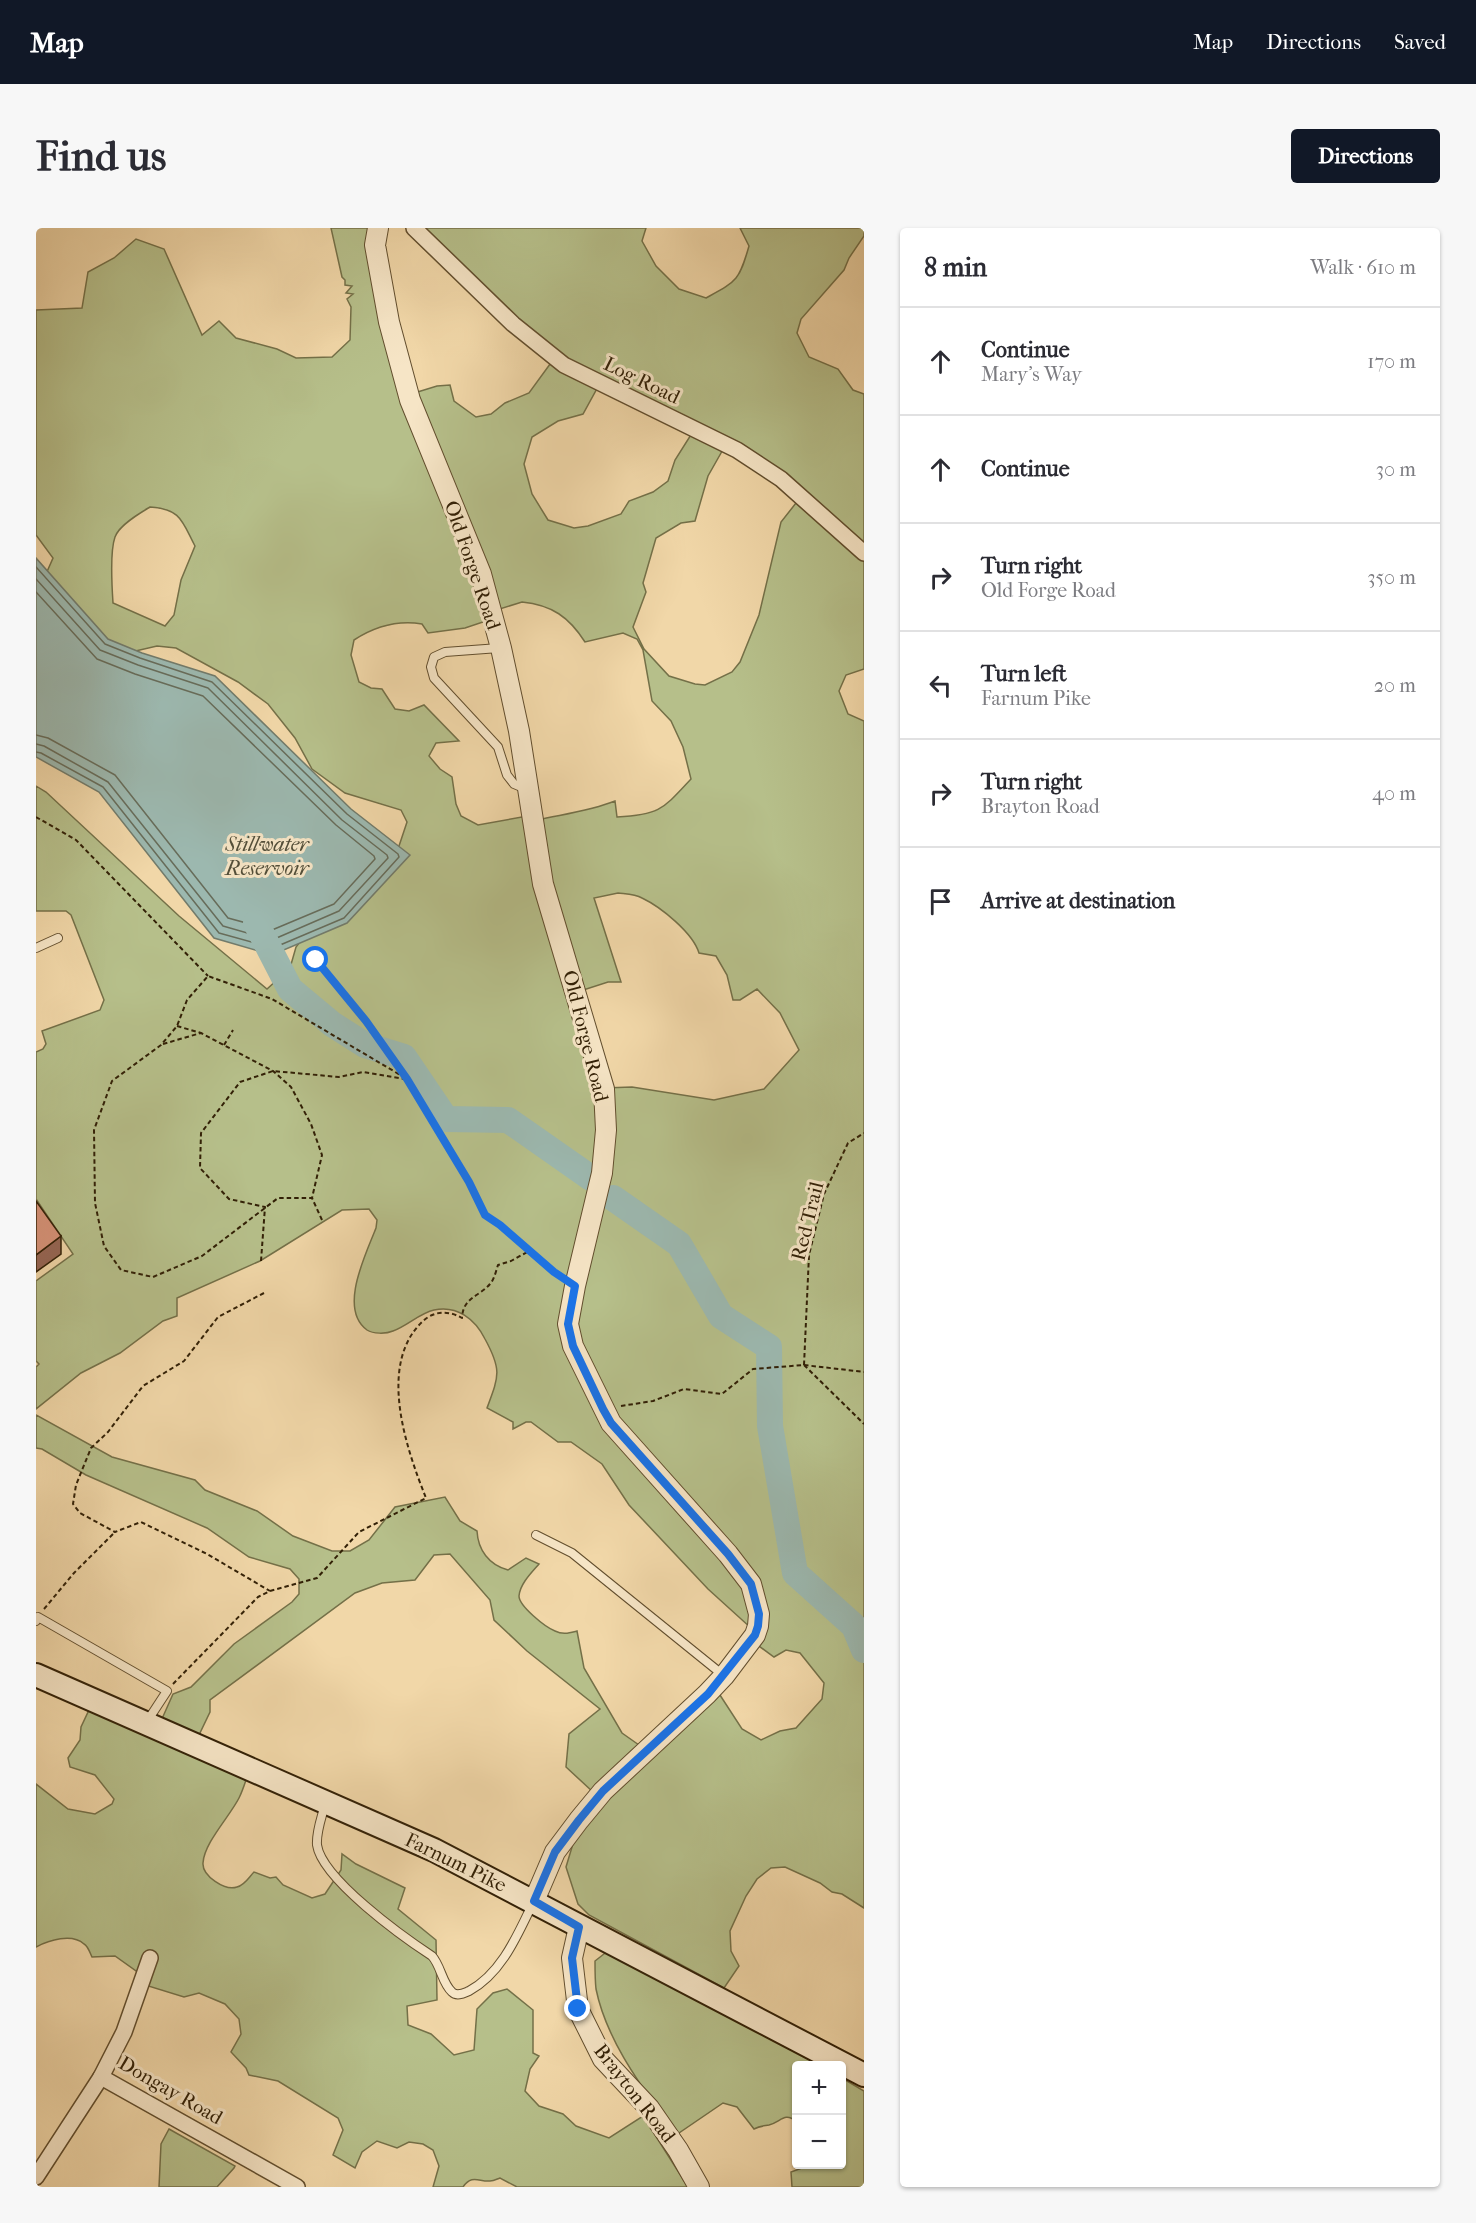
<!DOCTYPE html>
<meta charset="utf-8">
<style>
body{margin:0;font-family:"IM FELL French Canon",serif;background:#f7f7f7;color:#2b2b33}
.controls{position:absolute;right:18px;bottom:18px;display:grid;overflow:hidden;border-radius:6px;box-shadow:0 2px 4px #0004}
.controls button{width:54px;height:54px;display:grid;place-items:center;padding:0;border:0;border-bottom:2px solid #e1e1e2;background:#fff;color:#2b2b33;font:30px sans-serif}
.stop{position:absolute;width:18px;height:18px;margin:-14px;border:4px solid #1a73e8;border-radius:50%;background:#fff}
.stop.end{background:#1a73e8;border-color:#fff;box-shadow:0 2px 6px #0008}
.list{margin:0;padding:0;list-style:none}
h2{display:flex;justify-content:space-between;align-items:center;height:78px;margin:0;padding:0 24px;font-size:26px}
h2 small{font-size:20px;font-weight:400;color:#7c7c81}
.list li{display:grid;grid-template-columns:39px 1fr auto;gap:18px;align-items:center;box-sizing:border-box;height:108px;padding:0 24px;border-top:2px solid #e1e1e2}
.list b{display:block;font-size:22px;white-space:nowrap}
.list p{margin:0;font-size:20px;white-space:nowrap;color:#7c7c81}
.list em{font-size:20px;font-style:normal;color:#7c7c81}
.icon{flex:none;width:33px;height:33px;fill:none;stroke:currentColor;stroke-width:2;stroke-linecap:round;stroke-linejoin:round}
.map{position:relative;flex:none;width:828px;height:1959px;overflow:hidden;border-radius:6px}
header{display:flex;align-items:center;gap:36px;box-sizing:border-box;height:84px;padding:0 30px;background:#111827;color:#fff}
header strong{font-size:28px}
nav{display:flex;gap:33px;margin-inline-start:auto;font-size:21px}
.intro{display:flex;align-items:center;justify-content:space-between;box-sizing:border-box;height:144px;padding:0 36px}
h1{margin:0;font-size:42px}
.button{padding:15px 27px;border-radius:6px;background:#111827;color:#fff;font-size:21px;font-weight:700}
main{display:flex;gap:36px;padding:0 36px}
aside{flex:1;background:#fff;border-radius:6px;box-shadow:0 2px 4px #0004}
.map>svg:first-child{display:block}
</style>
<header>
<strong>Map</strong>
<nav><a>Map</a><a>Directions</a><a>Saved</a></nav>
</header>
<div class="intro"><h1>Find us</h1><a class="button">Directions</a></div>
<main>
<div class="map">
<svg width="828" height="1959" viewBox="0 0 828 1959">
<rect width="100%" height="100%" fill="#f1d7a8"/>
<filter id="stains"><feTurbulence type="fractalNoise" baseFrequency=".00333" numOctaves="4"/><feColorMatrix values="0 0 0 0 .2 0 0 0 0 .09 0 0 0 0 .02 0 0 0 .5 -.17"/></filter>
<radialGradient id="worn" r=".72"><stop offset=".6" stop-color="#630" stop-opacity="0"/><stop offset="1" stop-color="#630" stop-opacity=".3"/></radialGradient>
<g fill="#b6bf8a" stroke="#747048" stroke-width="1.5" fill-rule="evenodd">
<path d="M295 0H343L375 166 401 158 414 157 418 173 440 189 455 186 469 175 493 165 517 132 379 0H610L606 13 620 38 643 61 670 70C701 53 703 53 713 18L704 0H828V8L813 30 808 42 765 91 761 105 773 129 802 141 817 162 828 166V441L810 447 803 463 812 486 828 493V1680L806 1666 796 1664 784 1655 749 1639 735 1640 721 1651 710 1668 694 1703 695 1723 703 1738 688 1760 553 1687 542 1676 530 1639 539 1609 583 1556 682 1464 706 1501 725 1512 744 1503 760 1500 786 1471 788 1455 764 1425 750 1422 738 1429 716 1413 715 1400 672 1361 593 1277 566 1236 535 1214H522L495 1194H490L477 1201V1194L451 1180C463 1148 466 1142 449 1111 439 1091 421 1077 398 1082 384 1085 371 1098 357 1103 350 1106 337 1106 331 1102 302 1081 330 1026 340 1000L341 992 333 981 306 982 224 1033 141 1070V1088L127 1093 84 1125 45 1145 0 1181V1139L3 1136 0 1133V1053L37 1026 0 971V824L7 821 10 816 6 803 64 782 68 772 35 687 30 683H0V558L10 564 143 688 231 761 254 740 260 719 270 706 362 621 371 594 365 582 309 565 276 541 259 510 232 476 202 454 140 420 121 418 91 425 74 420 6 355 17 330 0 307V82L46 80 52 44 78 30 100 11 128 21 166 107 183 93 200 110 241 121 260 130 296 129 314 112 315 79 311 71 317 66 310 65 316 58 309 57V52L306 49ZM563 157 658 202 639 232 632 253 617 264 593 273 585 286 552 298 538 300 512 292 496 266 488 236 496 209 522 193 547 186ZM689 218 764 270 745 294 723 387 704 434 696 444 669 457 659 456 633 448 608 421 597 399 610 364 607 355 620 310 645 295 659 293 672 248ZM114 279C145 281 146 293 159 318L145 352 138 387 129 398 77 375C76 360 74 323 79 309 83 297 104 285 114 279ZM486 374C516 377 533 389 549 414L587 405 601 411 607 422 616 473 635 493 647 519 655 551C627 581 624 587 581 589L579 573C554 583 528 586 501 592L497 587 442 597 425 588 420 576 416 549 404 541 393 528 400 515 423 513 388 477 373 483 359 481 346 461 335 460 323 454 315 427 318 412C338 399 362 392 386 396L392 405 429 400 456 391 457 383ZM582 665C590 666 599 666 606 670 625 679 657 705 663 725L680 728 691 747 697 772H704L721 761 744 785 763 822 728 861 678 872 596 859 568 860 541 764 572 754H585L558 670Z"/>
<path d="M0 1187 76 1229 159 1252 169 1262 221 1283 257 1308 296 1323H314L333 1312 359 1279 409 1269 424 1293 441 1303C442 1322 453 1337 472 1342L490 1330 503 1336C495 1345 484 1356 483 1368 483 1378 509 1399 519 1403 527 1407 533 1405 541 1403L548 1440 586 1505 603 1517 557 1564 530 1539 533 1506 564 1481 491 1423 458 1392 454 1372 414 1326 398 1327 379 1352 346 1355 319 1365 174 1472V1484L162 1509 125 1493 137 1466 155 1459 198 1416 256 1374 263 1366V1351L254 1341 213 1329 171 1300 50 1247 6 1221 0 1220Z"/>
<path d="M53 1482 210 1552C208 1558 206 1564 203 1570 194 1588 168 1615 167 1635 166 1648 189 1663 201 1659 209 1657 213 1649 218 1644L234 1650 240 1649 247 1657 276 1670 289 1666 305 1642 306 1626 320 1636 369 1660 362 1681 400 1712 401 1772 371 1778 372 1797 395 1806 418 1827 438 1822 441 1781 457 1765 471 1761 497 1782V1825L503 1828 494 1841 489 1863 503 1878 527 1886 540 1898 573 1910 607 1888 652 1959H481L464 1950C461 1951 458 1953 454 1953 443 1954 436 1946 427 1959H397L403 1938 397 1922 387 1916 373 1914 361 1920 341 1913 326 1924 319 1940 297 1927 307 1902 302 1890 242 1853 213 1847 210 1840 195 1824 205 1806 203 1791 189 1776 163 1765 148 1769 109 1757 107 1748 79 1728 56 1729C54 1725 52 1718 48 1716 36 1705 13 1712 0 1719V1556L32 1581 59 1586 76 1576 78 1571 59 1547 34 1539 32 1530 44 1512 45 1499Z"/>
<path d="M573 1722 585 1725 783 1837 760 1838V1893C748 1884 745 1894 733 1897 728 1898 724 1898 718 1901L701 1879 687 1875 640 1907C609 1863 571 1815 560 1761 559 1752 559 1742 559 1733Z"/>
<path d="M806 1850 828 1863V1959H756L755 1944 774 1937 806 1936Z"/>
<path d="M133 1901 199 1938 198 1940 181 1959H123L125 1916Z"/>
</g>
<path fill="#9cb8af" stroke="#727b6b" stroke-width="1.5" d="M0 330 72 411 106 425 179 448 315 581 374 627 311 695 236 727 178 710 63 564 0 529Z"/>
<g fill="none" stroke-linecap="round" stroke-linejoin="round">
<g stroke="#676c5a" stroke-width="1.5">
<path d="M0 339 69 416 104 430 176 454 311 586 362 626 363 629 308 690 237 720 183 705 67 559 5 525 0 524"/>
<path d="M0 351 64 422 102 437 172 460 306 592 351 627 352 630 303 683 236 712 187 698 72 554 8 518 0 516"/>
<path d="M0 364 61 431 99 446 167 468 300 597 338 628 339 631 298 676 236 702 192 690 79 547 12 510 0 507"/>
</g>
<g stroke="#9cb8af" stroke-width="26">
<path d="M220 695 254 761 296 796 329 817 368 829 410 891 472 892 555 950"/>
<path d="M577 970 643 1016 685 1088 733 1119 734 1198 759 1345 818 1398 828 1422"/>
</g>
<defs>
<g id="service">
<path d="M463 420 409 424 398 429 395 439 398 450 462 519 471 547 478 556 490 561"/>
<path d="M0 720 22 710"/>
<path d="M500 1307 536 1325 687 1447"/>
<path d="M0 1393 2 1389 131 1463 112 1492"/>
<path d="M289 1576C286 1589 280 1603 281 1617 286 1651 367 1709 396 1728 405 1738 406 1755 416 1764 421 1769 428 1765 433 1763 465 1746 481 1708 496 1677"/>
</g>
<g id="minor">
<path d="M378 0 477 96 528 137 701 222 745 251 828 325"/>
<path d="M65 1849 261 1959"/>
<path d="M0 1949 65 1849 88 1804 114 1730"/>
</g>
<g id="tertiary">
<path d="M342 0 339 17 353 94 374 172 445 346 465 420 483 503 507 656 568 861 570 902 566 945 539 1058 532 1096 537 1118 575 1195 692 1326 715 1356 723 1386 722 1398 719 1407 688 1448 671 1466 567 1563 543 1592 519 1624 498 1673"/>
<path d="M543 1699 536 1730 542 1781 567 1831 613 1880 642 1922 663 1959"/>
</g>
<path id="secondary" d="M0 1447 398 1622 828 1847"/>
</defs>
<use href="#service" stroke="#624e2e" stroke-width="10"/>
<use href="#minor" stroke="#624e2e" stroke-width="18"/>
<use href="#tertiary" stroke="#624e2e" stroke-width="22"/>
<use href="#secondary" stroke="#322006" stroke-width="26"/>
<g stroke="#322006" stroke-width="2" stroke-dasharray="4.5 3" stroke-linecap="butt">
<path d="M0 589 40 612 172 748"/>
<path d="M280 732 330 793 371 851 433 954 449 987 464 997 525 1049"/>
<path d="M141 798 165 805"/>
<path d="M127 816 165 805 237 843 255 859 275 896 286 927 276 970"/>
<path d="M188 817 197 802"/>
<path d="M286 992 276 970H242L166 1028 117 1049 85 1042 68 1018 59 975 58 902 76 853 125 817 141 798 151 772 172 748 236 771 371 851"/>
<path d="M225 1033 229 979 193 971 164 940 165 905 204 854 237 843 303 849 327 844 369 851"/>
<path d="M228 1065 182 1089 148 1133 107 1158 72 1204 55 1220 40 1257 37 1276 44 1285 79 1304 105 1294 171 1326 234 1363"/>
<path d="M768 1137 828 1196"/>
<path d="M768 1137 828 1144"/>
<path d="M585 1178 617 1173 648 1161 686 1166 717 1141 768 1137 773 1027 788 966 812 915 828 905"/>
<path d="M8 1381 38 1345 79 1304"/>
<path d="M137 1456 222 1369 234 1363 281 1350 323 1304 390 1270C370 1220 341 1136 387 1093 398 1083 412 1082 426 1090 427 1069 443 1069 454 1056 458 1052 460 1043 462 1037L475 1033 493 1023"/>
</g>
<use href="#service" stroke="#f6e5c6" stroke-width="8"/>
<use href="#minor" stroke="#f6e5c6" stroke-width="15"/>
<use href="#tertiary" stroke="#f6e5c6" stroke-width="20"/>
<use href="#secondary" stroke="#f6e5c6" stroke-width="22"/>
</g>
<path fill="#966654" stroke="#322006" stroke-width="1.5" d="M25 1008V1026L0 1044V1027Z"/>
<path fill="#d69278" stroke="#322006" stroke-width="1.5" d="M0 973 25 1008 0 1027Z"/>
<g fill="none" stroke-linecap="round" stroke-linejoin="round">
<path stroke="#1a73e8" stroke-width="8" d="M280 732 330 793 371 851 433 954 449 987 464 997 518 1044 539 1058 532 1096 537 1118 567 1181 575 1195 692 1326 715 1356 723 1386 722 1398 719 1407 672 1466 567 1563 543 1592 519 1624 498 1673 543 1699 536 1730 542 1781"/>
</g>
<g text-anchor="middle" stroke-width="6" stroke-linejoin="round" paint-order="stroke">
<g font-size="20" fill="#322006" stroke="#f6e5c6">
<text transform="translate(606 152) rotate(26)" y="7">Log Road</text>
<text transform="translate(437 337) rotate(71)" y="7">Old Forge Road</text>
<text transform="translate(550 808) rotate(76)" y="7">Old Forge Road</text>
<text transform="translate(771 993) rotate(-76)" y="7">Red Trail</text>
<text transform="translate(420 1634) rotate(26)" y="7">Farnum Pike</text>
<text transform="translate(135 1862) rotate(30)" y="7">Dongay Road</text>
<text transform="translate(599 1865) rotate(52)" y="7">Brayton Road</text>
</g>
<g font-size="21" font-style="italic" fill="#524e39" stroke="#f6e5c6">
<text x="231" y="623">Stillwater<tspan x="231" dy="24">Reservoir</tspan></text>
</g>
</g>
<rect width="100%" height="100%" filter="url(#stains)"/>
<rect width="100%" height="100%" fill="url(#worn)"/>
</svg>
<div class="controls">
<button>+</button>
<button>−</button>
</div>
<div class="stop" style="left:280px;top:732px"></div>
<div class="stop end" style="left:542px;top:1781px"></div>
</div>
<aside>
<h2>8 min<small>Walk · 610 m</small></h2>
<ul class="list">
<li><svg class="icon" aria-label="ahead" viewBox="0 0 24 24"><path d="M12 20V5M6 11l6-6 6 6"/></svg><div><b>Continue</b><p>Mary's Way</p></div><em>170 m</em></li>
<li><svg class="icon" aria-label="ahead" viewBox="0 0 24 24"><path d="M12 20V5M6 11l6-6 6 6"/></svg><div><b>Continue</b></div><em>30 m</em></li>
<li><svg class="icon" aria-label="right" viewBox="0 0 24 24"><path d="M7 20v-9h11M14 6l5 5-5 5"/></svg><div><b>Turn right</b><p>Old Forge Road</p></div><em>350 m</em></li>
<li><svg class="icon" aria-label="left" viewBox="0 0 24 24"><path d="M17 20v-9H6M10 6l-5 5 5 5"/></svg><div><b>Turn left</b><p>Farnum Pike</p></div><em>20 m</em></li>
<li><svg class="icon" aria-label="right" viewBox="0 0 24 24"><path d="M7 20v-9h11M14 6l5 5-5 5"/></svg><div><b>Turn right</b><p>Brayton Road</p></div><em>40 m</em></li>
<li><svg class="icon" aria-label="arrive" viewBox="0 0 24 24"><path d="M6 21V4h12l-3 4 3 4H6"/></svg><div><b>Arrive at destination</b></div></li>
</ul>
</aside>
</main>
